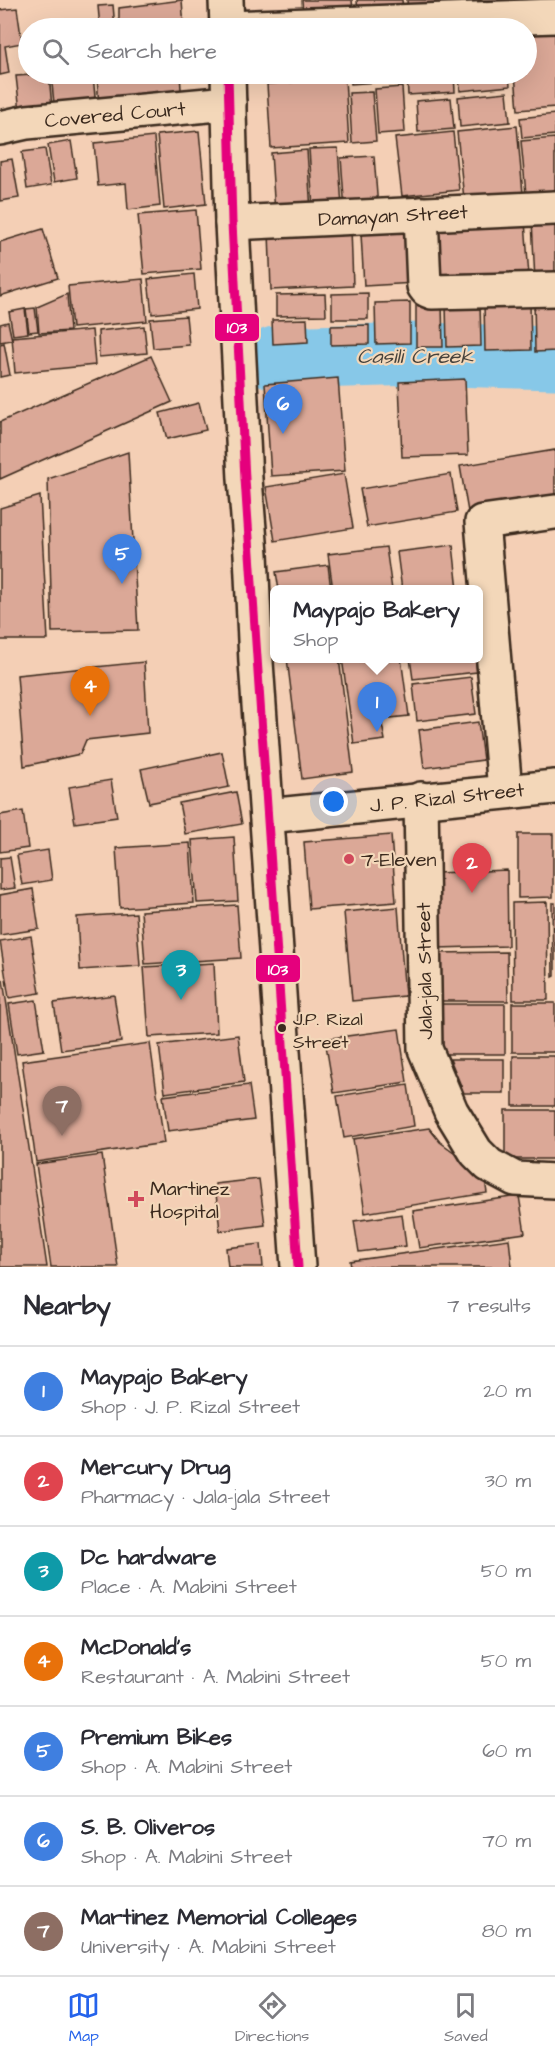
<!DOCTYPE html>
<meta charset="utf-8">
<style>
body{margin:0;font-family:"Architects Daughter",sans-serif;background:#f7f7f7;color:#2b2b33}
.you{position:absolute;left:334px;top:802px;width:21px;height:21px;margin:-15px;border:4px solid #fff;border-radius:50%;background:#1a73e8;box-shadow:0 0 0 9px #1a73e833}
.badge{display:grid;place-items:center;width:39px;height:39px;border-radius:50%;background:#2563eb;color:#fff;font-size:20px;font-weight:700}
.pin{position:absolute;translate:-50% -50px;filter:drop-shadow(0 2px 3px #0008)}
.pin::after{content:'';position:absolute;top:32px;width:21px;height:18px;background:inherit;clip-path:polygon(0 0,100% 0,50% 100%)}
.popup{position:absolute;left:270px;top:585px;width:213px;height:78px;box-sizing:border-box;display:grid;place-content:center;border-radius:9px;background:#fff;filter:drop-shadow(0 2px 4px #0005);font-size:20px;white-space:nowrap;color:#7c7c81}
.popup b{font-size:22px;color:#2b2b33}
.popup::after{content:'';position:absolute;left:50%;top:100%;margin-left:-12px;border:12px solid transparent;border-top-color:#fff}
.list{margin:0;padding:0;list-style:none}
h2{display:flex;justify-content:space-between;align-items:center;height:78px;margin:0;padding:0 24px;font-size:26px}
h2 small{font-size:20px;font-weight:400;color:#7c7c81}
.list li{display:grid;grid-template-columns:39px 1fr auto;gap:18px;align-items:center;box-sizing:border-box;height:90px;padding:0 24px;border-top:2px solid #e1e1e2}
.list b{display:block;font-size:22px;white-space:nowrap}
.list p{margin:0;font-size:20px;white-space:nowrap;color:#7c7c81}
.list em{font-size:20px;font-style:normal;color:#7c7c81}
.icon{flex:none;width:33px;height:33px;fill:none;stroke:currentColor;stroke-width:2;stroke-linecap:round;stroke-linejoin:round}
.map{position:relative;flex:none;width:555px;height:1267px;overflow:hidden}
.search{position:absolute;background:#fff;box-shadow:0 6px 24px #0002;left:18px;right:18px;top:18px;height:66px;display:flex;align-items:center;gap:15px;box-sizing:border-box;padding:0 21px;border-radius:33px;color:#7c7c81;font-size:22px}
.sheet{height:708px;background:#fff}
nav{display:flex;justify-content:space-around;align-items:center;box-sizing:border-box;height:84px;border-top:2px solid #e1e1e2;background:#fff;font-size:16px;color:#7c7c81}
nav a{display:grid;justify-items:center;gap:3px}
nav .on{color:#2563eb}
.map>svg:first-child{display:block}
</style>
<div class="map">
<svg width="555" height="1267" viewBox="0 0 555 1267">
<rect width="100%" height="100%" fill="#f4cfb5"/>
<filter id="ink" filterUnits="userSpaceOnUse"><feTurbulence type="fractalNoise" baseFrequency=".0167" numOctaves="2"/><feDisplacementMap in="SourceGraphic" scale="12" xChannelSelector="R" yChannelSelector="G"/><feConvolveMatrix kernelMatrix="1 2 1 2 8 2 1 2 1" color-interpolation-filters="sRGB"/></filter>
<g filter="url(#ink)">
<g fill="none" stroke-linecap="round" stroke-linejoin="round">
<path stroke="#87c8e8" stroke-width="63" d="M275 358 419 354 555 358"/>
</g>
<g fill="#dba897" stroke="#3b2a1e" stroke-width="1.5">
<path d="M182 0 184 28H119V8Z"/>
<path d="M302 0H352L353 11 303 15Z"/>
<path d="M357 0H402L403 10 358 14Z"/>
<path d="M407 0H467V4L408 9Z"/>
<path d="M472 0H506V3L473 5Z"/>
<path d="M113 5 115 28H100L98 6Z"/>
<path d="M17 8 22 43 5 46 9 73 0 75V10Z"/>
<path d="M555 21V107L518 110 515 74H526V28Z"/>
<path d="M49 74 52 108 20 111 16 76Z"/>
<path d="M51 74H93L96 109 55 113Z"/>
<path d="M97 74H180L182 104 99 109Z"/>
<path d="M278 74H336L279 77Z"/>
<path d="M350 74H403L404 80 351 84Z"/>
<path d="M407 74H454L455 92 408 95Z"/>
<path d="M459 74H509L510 86 460 91Z"/>
<path d="M345 79 349 143 271 148 267 84Z"/>
<path d="M402 87 405 132 378 134 375 89Z"/>
<path d="M372 92 376 141 352 143 349 93Z"/>
<path d="M507 92 510 122 460 127 458 97Z"/>
<path d="M451 98 454 129 418 132 416 101Z"/>
<path d="M555 114V135L522 138 520 118Z"/>
<path d="M517 126 523 194 464 199 457 132Z"/>
<path d="M199 131 206 204 164 209 157 135Z"/>
<path d="M453 132 459 190 402 196 395 138Z"/>
<path d="M154 137 160 206 128 210 126 183 98 186 94 143Z"/>
<path d="M555 138V192L526 194 521 141Z"/>
<path d="M71 141 77 178 54 182 48 145Z"/>
<path d="M338 148 342 207 313 209 309 149Z"/>
<path d="M45 149 51 185 27 189 22 152Z"/>
<path d="M307 150 311 211 275 213 271 153Z"/>
<path d="M374 156 378 208 345 211 341 158Z"/>
<path d="M12 159 19 198 0 201V161Z"/>
<path d="M196 210 201 269 144 274 138 215Z"/>
<path d="M555 219V280L535 281 532 220Z"/>
<path d="M525 221 529 277 430 283 427 227Z"/>
<path d="M351 228 353 286 271 290 269 232Z"/>
<path d="M43 229 58 278 0 296V242Z"/>
<path d="M412 230 415 283 364 286 361 234Z"/>
<path d="M194 274 197 309 152 314 148 279Z"/>
<path d="M143 279 147 321 72 328 68 286Z"/>
<path d="M368 293V319H332V294Z"/>
<path d="M67 294 70 331 39 333 37 307Z"/>
<path d="M325 294 326 315 276 316V295Z"/>
<path d="M534 299H555V351L535 352Z"/>
<path d="M410 302V343L376 344 375 303Z"/>
<path d="M484 302H530L531 350 485 351Z"/>
<path d="M480 303 481 346 447 347 446 304Z"/>
<path d="M416 304H442L443 347H416Z"/>
<path d="M35 308 38 331 29 332 26 309Z"/>
<path d="M25 309 28 333 13 335 9 312Z"/>
<path d="M186 316 189 345 153 348 150 319Z"/>
<path d="M307 319 308 342 273 344 272 320Z"/>
<path d="M8 322 12 340 0 342V324Z"/>
<path d="M369 325V344L331 345V326Z"/>
<path d="M144 326 147 353 99 357 98 331Z"/>
<path d="M92 330 95 365 15 373 12 337Z"/>
<path d="M4 343 10 375 0 377V344Z"/>
<path d="M151 356 172 402 0 479V422Z"/>
<path d="M338 378 345 471 271 476 265 384Z"/>
<path d="M465 379 468 455 402 457 399 382Z"/>
<path d="M199 403 206 430 167 439 160 413Z"/>
<path d="M555 450V497L468 512 460 466Z"/>
<path d="M128 452 138 630 52 632 48 479Z"/>
<path d="M344 474 353 528 275 541 266 487Z"/>
<path d="M451 474 457 512 367 527 360 489Z"/>
<path d="M40 496 48 640H0V508Z"/>
<path d="M453 545 458 590H402L397 552Z"/>
<path d="M386 547 392 590H333L328 554Z"/>
<path d="M328 565 331 590H279L276 572Z"/>
<path d="M287 658H339L353 772 302 779Z"/>
<path d="M342 658H401L409 716 381 719 385 740 354 744Z"/>
<path d="M410 658H475L477 672 413 679Z"/>
<path d="M144 662 148 733 86 740 80 754 24 766 17 675Z"/>
<path d="M471 677 476 714 417 721 413 684Z"/>
<path d="M478 722 483 760 424 768 419 730Z"/>
<path d="M222 752 229 787 149 803 141 769Z"/>
<path d="M111 780 117 817 75 823 69 787Z"/>
<path d="M236 792 242 824 185 834 179 803Z"/>
<path d="M23 811 28 848 0 852V815Z"/>
<path d="M518 834H553V897L518 898Z"/>
<path d="M391 835 396 902 309 909 304 842Z"/>
<path d="M234 837 238 901 197 903 192 840Z"/>
<path d="M190 843 194 903 120 908 116 848Z"/>
<path d="M48 850 52 880 22 885 17 855Z"/>
<path d="M10 857 15 888 0 890V858Z"/>
<path d="M507 870 508 946 437 948 436 873Z"/>
<path d="M33 889 39 929 0 935V895Z"/>
<path d="M547 902 548 1000H513L512 903Z"/>
<path d="M552 903H555V976L553 977Z"/>
<path d="M237 905 241 958 145 964 141 911Z"/>
<path d="M398 907 405 996 352 1001 344 912Z"/>
<path d="M136 913 140 966 80 970 77 917Z"/>
<path d="M31 936 40 993 9 998 0 941Z"/>
<path d="M507 952 508 1001H436L435 953Z"/>
<path d="M214 963 217 1033 149 1037 144 967Z"/>
<path d="M3 980 30 1154 47 1267H0V981Z"/>
<path d="M114 995 121 1042 61 1050 54 1003Z"/>
<path d="M36 1000 44 1050 17 1054 9 1004Z"/>
<rect x="512" y="1003" width="43" height="49"/>
<rect x="442" y="1004" width="63" height="50"/>
<path d="M399 1029 407 1082 334 1093 325 1039Z"/>
<path d="M238 1035 244 1082 165 1093 159 1045Z"/>
<path d="M150 1043 164 1143 36 1162 22 1061Z"/>
<rect x="513" y="1056" width="42" height="50"/>
<path d="M450 1059H504V1093H464Z"/>
<path d="M249 1085 254 1120 168 1131 163 1096Z"/>
<path d="M408 1085 414 1126 344 1138 337 1096Z"/>
<rect x="505" y="1110" width="50" height="49"/>
<path d="M429 1128 440 1142 484 1174 487 1193 365 1213 353 1139Z"/>
<path d="M102 1155 118 1267H51L36 1164Z"/>
<path d="M259 1179 265 1225 220 1231 215 1184Z"/>
<path d="M519 1196 525 1233 419 1248 413 1211Z"/>
<path d="M402 1214 406 1246 359 1252 354 1221Z"/>
<path d="M509 1239 512 1267H351L350 1261Z"/>
<path d="M261 1244 263 1267H228L226 1248Z"/>
</g>
<g fill="none" stroke-linecap="round" stroke-linejoin="round">
<defs>
<g id="minor">
<path d="M227 28 555 16"/>
<path d="M0 128 27 122 229 103"/>
<path d="M421 214 424 286 427 290 432 292 555 289"/>
<path d="M232 223 555 208"/>
<path d="M505 791 482 522 555 512"/>
<path d="M421 799 425 1049 451 1111 476 1152 489 1165 515 1179 555 1181"/>
</g>
<path id="tertiary" d="M267 816 555 787"/>
<g id="secondary">
<path d="M226 0 227 28"/>
<path d="M228 74 232 223 245 479 251 554 256 662 298 1267"/>
</g>
</defs>
<use href="#minor" stroke="#3b2a1e" stroke-width="38"/>
<use href="#tertiary" stroke="#3b2a1e" stroke-width="38"/>
<use href="#secondary" stroke="#3b2a1e" stroke-width="38"/>
<use href="#minor" stroke="#f3d7b9" stroke-width="33"/>
<use href="#tertiary" stroke="#f3d7b9" stroke-width="33"/>
<use href="#secondary" stroke="#f3d7b9" stroke-width="33"/>
<defs>
<path id="bus-1" d="M228 74 232 223 245 479 298 1267"/>
</defs>
<use href="#bus-1" stroke="#f3d7b9" stroke-width="14"/>
<use href="#bus-1" stroke="#e5007d" stroke-width="9"/>
</g>
</g>
<g fill="#d1495b" stroke="#f3d7b9" stroke-width="2">
<circle cx="349" cy="859" r="6"/>
<path d="M133 1190h6v6h6v6h-6v6h-6v-6h-6v-6h6z"/>
</g>
<circle fill="#3b2a1e" stroke="#f3d7b9" stroke-width="2" cx="282" cy="1028" r="5"/>
<g text-anchor="middle" stroke-width="4.5" stroke-linejoin="round" paint-order="stroke">
<g font-size="18" fill="#3b2a1e" stroke="#f3d7b9" text-anchor="start">
<text x="293" y="1025">J.P. Rizal<tspan x="293" dy="23">Street</tspan></text>
</g>
<g font-size="20" fill="#3b2a1e" stroke="#f3d7b9">
<text transform="translate(115 114) rotate(-5)" y="7">Covered Court</text>
<text transform="translate(393 215) rotate(-3)" y="7">Damayan Street</text>
<text transform="translate(447 797) rotate(-6)" y="7">J. P. Rizal Street</text>
<text transform="translate(424 971) rotate(-91)" y="7">Jala-jala Street</text>
</g>
<g font-size="20" fill="#3b2a1e" stroke="#f3d7b9" text-anchor="start">
<text x="361" y="866">7-Eleven</text>
<text x="150" y="1195">Martinez<tspan x="150" dy="23">Hospital</tspan></text>
</g>
<g font-size="21" font-style="italic" fill="#46423c" stroke="#f3d7b9">
<text x="415" y="363">Casili Creek</text>
</g>
</g>
<g stroke="#f3d7b9" stroke-width="2">
<rect x="214" y="313" width="46" height="29" rx="6" fill="#e5007d"/>
<rect x="255" y="954" width="46" height="29" rx="6" fill="#e5007d"/>
</g>
<g font-size="16" text-anchor="middle" font-weight="bold" fill="#fff">
<text x="237" y="333">103</text>
<text x="278" y="975">103</text>
</g>
</svg>
<div class="you"></div>
<div class="pin badge" style="left:377px;top:732px;background:#3f7fe0">1</div>
<div class="popup"><b>Maypajo Bakery</b>Shop</div>
<div class="pin badge" style="left:472px;top:893px;background:#e0444e">2</div>
<div class="pin badge" style="left:181px;top:1000px;background:#0f9aa8">3</div>
<div class="pin badge" style="left:90px;top:716px;background:#e8710a">4</div>
<div class="pin badge" style="left:122px;top:584px;background:#3f7fe0">5</div>
<div class="pin badge" style="left:283px;top:434px;background:#3f7fe0">6</div>
<div class="pin badge" style="left:62px;top:1136px;background:#8d6e63">7</div>
<div class="search"><svg class="icon" aria-label="search" viewBox="0 0 24 24"><circle cx="10" cy="10" r="6"/><path d="M15 15l6 6"/></svg>Search here</div>
</div>
<section class="sheet">
<h2>Nearby<small>7 results</small></h2>
<ul class="list">
<li><span class="badge" style="background:#3f7fe0">1</span><div><b>Maypajo Bakery</b><p>Shop · J. P. Rizal Street</p></div><em>20 m</em></li>
<li><span class="badge" style="background:#e0444e">2</span><div><b>Mercury Drug</b><p>Pharmacy · Jala-jala Street</p></div><em>30 m</em></li>
<li><span class="badge" style="background:#0f9aa8">3</span><div><b>Dc hardware</b><p>Place · A. Mabini Street</p></div><em>50 m</em></li>
<li><span class="badge" style="background:#e8710a">4</span><div><b>McDonald's</b><p>Restaurant · A. Mabini Street</p></div><em>50 m</em></li>
<li><span class="badge" style="background:#3f7fe0">5</span><div><b>Premium Bikes</b><p>Shop · A. Mabini Street</p></div><em>60 m</em></li>
<li><span class="badge" style="background:#3f7fe0">6</span><div><b>S. B. Oliveros</b><p>Shop · A. Mabini Street</p></div><em>70 m</em></li>
<li><span class="badge" style="background:#8d6e63">7</span><div><b>Martinez Memorial Colleges</b><p>University · A. Mabini Street</p></div><em>80 m</em></li>
</ul>
</section>
<nav>
<a class="on"><svg class="icon" aria-label="map" viewBox="0 0 24 24"><path d="M3 6l6-2 6 2 6-2v14l-6 2-6-2-6 2zM9 4v14M15 6v14"/></svg>Map</a>
<a><svg class="icon" aria-label="directions" viewBox="0 0 24 24"><path d="M12 3l9 9-9 9-9-9zM9 14v-3h6M13 9l2 2-2 2"/></svg>Directions</a>
<a><svg class="icon" aria-label="saved" viewBox="0 0 24 24"><path d="M7 4h10v16l-5-4-5 4z"/></svg>Saved</a>
</nav>
